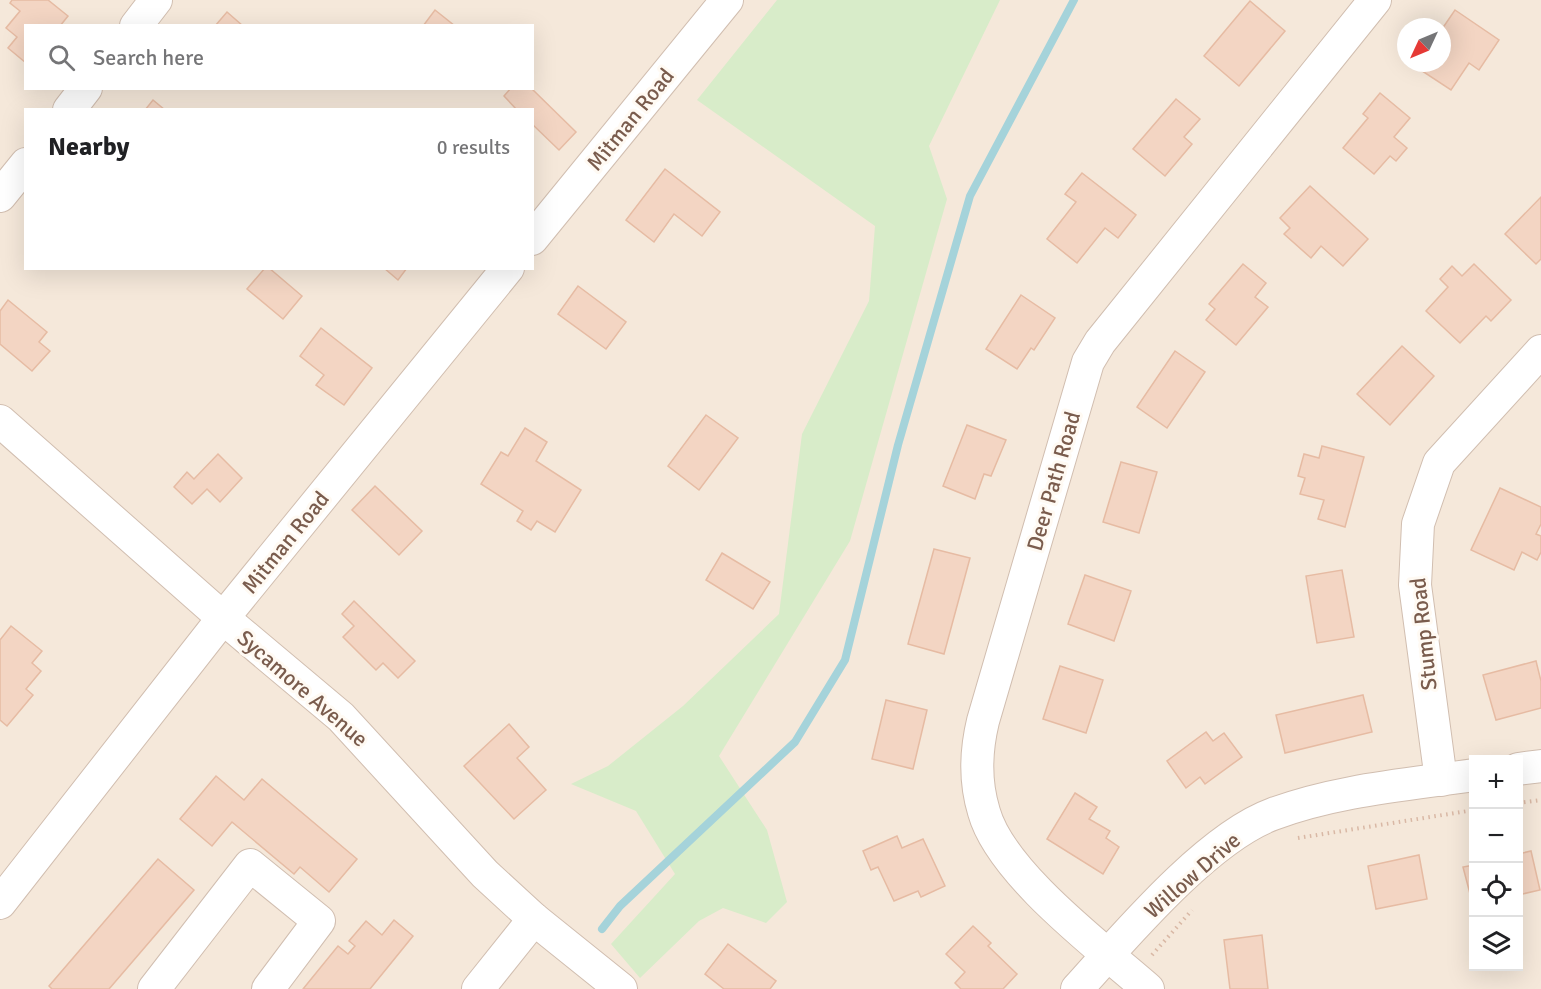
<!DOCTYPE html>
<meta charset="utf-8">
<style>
body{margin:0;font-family:Signika,sans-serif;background:#f2f2f2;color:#202124}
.controls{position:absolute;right:18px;bottom:18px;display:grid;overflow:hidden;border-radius:0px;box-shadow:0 6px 24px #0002}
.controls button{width:54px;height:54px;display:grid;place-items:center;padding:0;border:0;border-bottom:2px solid #e0e0e0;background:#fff;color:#202124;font:30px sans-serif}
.compass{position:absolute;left:1397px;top:18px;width:54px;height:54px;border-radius:50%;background:#fff;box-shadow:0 6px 24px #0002;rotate:226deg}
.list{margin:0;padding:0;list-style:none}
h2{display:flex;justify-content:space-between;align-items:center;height:78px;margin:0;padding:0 24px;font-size:26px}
h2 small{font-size:20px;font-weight:400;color:#757577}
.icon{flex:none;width:33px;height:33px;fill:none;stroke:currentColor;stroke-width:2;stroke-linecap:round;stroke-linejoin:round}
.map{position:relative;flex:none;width:1541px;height:989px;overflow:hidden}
.search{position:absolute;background:#fff;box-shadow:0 6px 24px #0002;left:24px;top:24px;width:510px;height:66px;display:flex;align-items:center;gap:15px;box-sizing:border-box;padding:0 21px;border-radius:0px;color:#757577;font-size:22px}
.panel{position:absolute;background:#fff;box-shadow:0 6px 24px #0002;left:24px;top:108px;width:510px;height:162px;border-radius:0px}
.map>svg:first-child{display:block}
</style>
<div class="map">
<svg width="1541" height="989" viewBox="0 0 1541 989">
<rect width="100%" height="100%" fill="#fdf6ec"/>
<path fill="#f5e8da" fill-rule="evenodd" d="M0 0H1541V989H0ZM26 26H532V88H26ZM1406 27H1442V63H1406ZM26 110H532V268H26ZM1474 760H1518V966H1474Z"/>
<path fill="#d8ecc9" d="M777 0H1000L929 146 947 199 850 541 719 756 767 830 787 902 766 923 723 908 699 921 640 978 611 944 675 874 636 811 571 784 608 766 683 706 779 614 802 434 869 301 875 226 697 100Z"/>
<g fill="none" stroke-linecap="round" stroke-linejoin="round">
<path stroke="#a5d3da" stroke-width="8" d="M602 929 620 906 795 742 845 660 898 445 970 196 1074 0"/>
</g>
<g fill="#f3d5c3" stroke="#e6bba3" stroke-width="1.5">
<path d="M12 0H48L68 16 60 26H26V63L8 48 17 37 6 28 20 11 10 3Z"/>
<path d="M1250 1 1285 31 1239 86 1204 56Z"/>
<path d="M435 10 455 26H423Z"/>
<path d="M1455 10 1499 40 1479 70 1469 63 1451 90 1416 67 1418 63H1442V29Z"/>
<path d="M227 12 243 26H215Z"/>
<path d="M511 88H531L576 132 559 150 532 124V110H517L504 96Z"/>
<path d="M1380 93 1410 118 1394 137 1407 148 1396 161 1390 156 1374 174 1343 148 1368 118 1363 114Z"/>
<path d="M1176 99 1200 119 1184 137 1192 144 1165 176 1133 149Z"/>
<path d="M153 100 165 110H145Z"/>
<path d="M665 169 720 212 702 236 674 214 654 242 626 220Z"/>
<path d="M1082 173 1136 215 1118 238 1105 228 1077 263 1047 239 1076 202 1065 194Z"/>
<path d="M1310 186 1368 239 1343 266 1321 246 1311 258 1284 234 1290 228 1280 218Z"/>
<path d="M1541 197V259L1536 264 1505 234Z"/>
<path d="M1243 264 1266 283 1255 297 1268 307 1236 345 1206 320 1215 309 1209 304Z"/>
<path d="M1474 264 1511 300 1491 321 1486 316 1460 343 1426 311 1448 287 1440 279 1452 266 1462 276Z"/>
<path d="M265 268H269L302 296 283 319 247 289Z"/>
<path d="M384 268H407L398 280Z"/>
<path d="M578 286 626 322 606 349 558 314Z"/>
<path d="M1021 295 1055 318 1034 350 1031 348 1017 369 986 349Z"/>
<path d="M8 300 47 332 39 342 50 351 32 371 0 344V311Z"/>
<path d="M321 328 372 368 344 405 316 385 324 375 300 356Z"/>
<path d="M1402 346 1434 376 1390 425 1357 394Z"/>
<path d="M1175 351 1205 372 1167 428 1137 407Z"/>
<path d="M706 415 738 438 699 490 668 466Z"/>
<path d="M967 425 1006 440 991 476 984 474 975 499 943 486Z"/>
<path d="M525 428 547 442 536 461 581 490 555 532 537 521 531 530 517 521 523 511 481 484 501 452 508 456Z"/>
<path d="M1322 446 1364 457 1345 527 1318 519 1324 500 1300 494 1305 478 1298 476 1304 454 1319 458Z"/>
<path d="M218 454 242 478 220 502 207 489 192 504 174 487 187 472 194 479Z"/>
<path d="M1121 462 1157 472 1139 533 1103 522Z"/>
<path d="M375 486 422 531 399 555 352 510Z"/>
<path d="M1500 488 1541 507V524L1536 534 1541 536V552L1537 560 1522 552 1514 570 1471 550Z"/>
<path d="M934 549 970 558 944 654 908 644Z"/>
<path d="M722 553 770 582 753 609 706 580Z"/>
<path d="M1342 570 1354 637 1317 643 1306 576Z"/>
<path d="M1085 575 1131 591 1114 641 1068 624Z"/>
<path d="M354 601 415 661 398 678 383 663 376 670 343 637 354 626 342 614Z"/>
<path d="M11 626 42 651 32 663 41 671 26 689 33 695 7 726 0 720V640Z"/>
<path d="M1536 661 1541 681V708L1496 720 1483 675Z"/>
<path d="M1060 666 1103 680 1086 733 1043 719Z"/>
<path d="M1363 695 1372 732 1285 753 1276 715Z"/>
<path d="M886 700 927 710 913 769 872 759Z"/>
<path d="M509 724 529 747 517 758 546 790 514 819 464 766Z"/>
<path d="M1206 732 1213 741 1224 733 1242 757 1205 784 1200 777 1186 788 1167 761Z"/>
<path d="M216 776 244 800 262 779 357 859 329 892 300 867 294 874 232 822 212 846 180 819Z"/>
<path d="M1075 793 1097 807 1089 819 1110 831 1106 838 1119 847 1103 874 1047 839Z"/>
<path d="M897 836 902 848 923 839 945 886 921 897 918 891 894 901 878 867 871 870 863 851Z"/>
<path d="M1531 851 1540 890 1518 895V854Z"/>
<path d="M1419 855 1427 899 1376 909 1368 866Z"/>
<path d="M158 859 194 890 109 989H52L49 986Z"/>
<path d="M1474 865V909L1463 867Z"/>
<path d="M394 920 413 936 370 989H303L338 946 348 954 355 946 349 941 366 921 382 935Z"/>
<path d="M973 926 991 943 988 946 1017 974 1003 989H961L955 983 965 972 946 954Z"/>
<path d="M1262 935 1268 989H1230L1224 940Z"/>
<path d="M728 944 776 981 770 989H724L705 974Z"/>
</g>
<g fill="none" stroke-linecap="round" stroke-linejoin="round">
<defs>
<g id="minor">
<path d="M136 26 156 0"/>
<path d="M69 110 86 88"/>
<path d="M0 196 26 164"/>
<path d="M532 239 727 0"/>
<path d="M0 421 223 618 341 717 485 874 534 919 621 989"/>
<path d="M1518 769 1541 766"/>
<path d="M1441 780 1415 585 1418 524 1439 463 1541 351"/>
<path d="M0 903 223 618 508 268"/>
<path d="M154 989 250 865 319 921 268 989"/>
<path d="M478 989 534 919"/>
<path d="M1077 989C1125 936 1207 838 1273 814 1338 790 1406 785 1474 775"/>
<path d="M1148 989C1100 947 1001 873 984 812 975 783 976 750 983 721L1088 362 1100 342 1375 0"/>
</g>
</defs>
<use href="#minor" stroke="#d1beb0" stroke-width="34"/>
<g stroke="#d9b8a5" stroke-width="4" stroke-dasharray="1.5 4.5" stroke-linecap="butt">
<path d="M1518 803 1541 800"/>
<path d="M1298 838 1474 810"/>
<path d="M1152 955 1192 910"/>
</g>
<use href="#minor" stroke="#fff" stroke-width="32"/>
</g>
<g text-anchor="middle" stroke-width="6" stroke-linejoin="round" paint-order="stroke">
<g font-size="22" fill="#7a5c4d" stroke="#fffaf3">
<text transform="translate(630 119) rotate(-51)" y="8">Mitman Road</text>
<text transform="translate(1053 481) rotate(-74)" y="8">Deer Path Road</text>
<text transform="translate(285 542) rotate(-51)" y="8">Mitman Road</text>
<text transform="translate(1423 634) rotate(-96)" y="8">Stump Road</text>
<text transform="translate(303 688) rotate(41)" y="8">Sycamore Avenue</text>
<text transform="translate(1192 875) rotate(-41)" y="8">Willow Drive</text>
</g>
</g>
</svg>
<div class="controls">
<button>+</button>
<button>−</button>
<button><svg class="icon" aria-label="locate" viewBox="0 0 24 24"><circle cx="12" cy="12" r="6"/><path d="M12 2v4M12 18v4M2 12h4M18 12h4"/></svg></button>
<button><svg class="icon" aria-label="layers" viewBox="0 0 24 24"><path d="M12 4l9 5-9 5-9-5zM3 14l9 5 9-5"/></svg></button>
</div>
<svg class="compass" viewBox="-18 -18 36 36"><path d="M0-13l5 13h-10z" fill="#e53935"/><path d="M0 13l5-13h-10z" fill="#757577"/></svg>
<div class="search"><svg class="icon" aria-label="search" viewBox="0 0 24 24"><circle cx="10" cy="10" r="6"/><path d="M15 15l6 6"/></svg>Search here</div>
<section class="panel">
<h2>Nearby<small>0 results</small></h2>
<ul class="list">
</ul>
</section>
</div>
